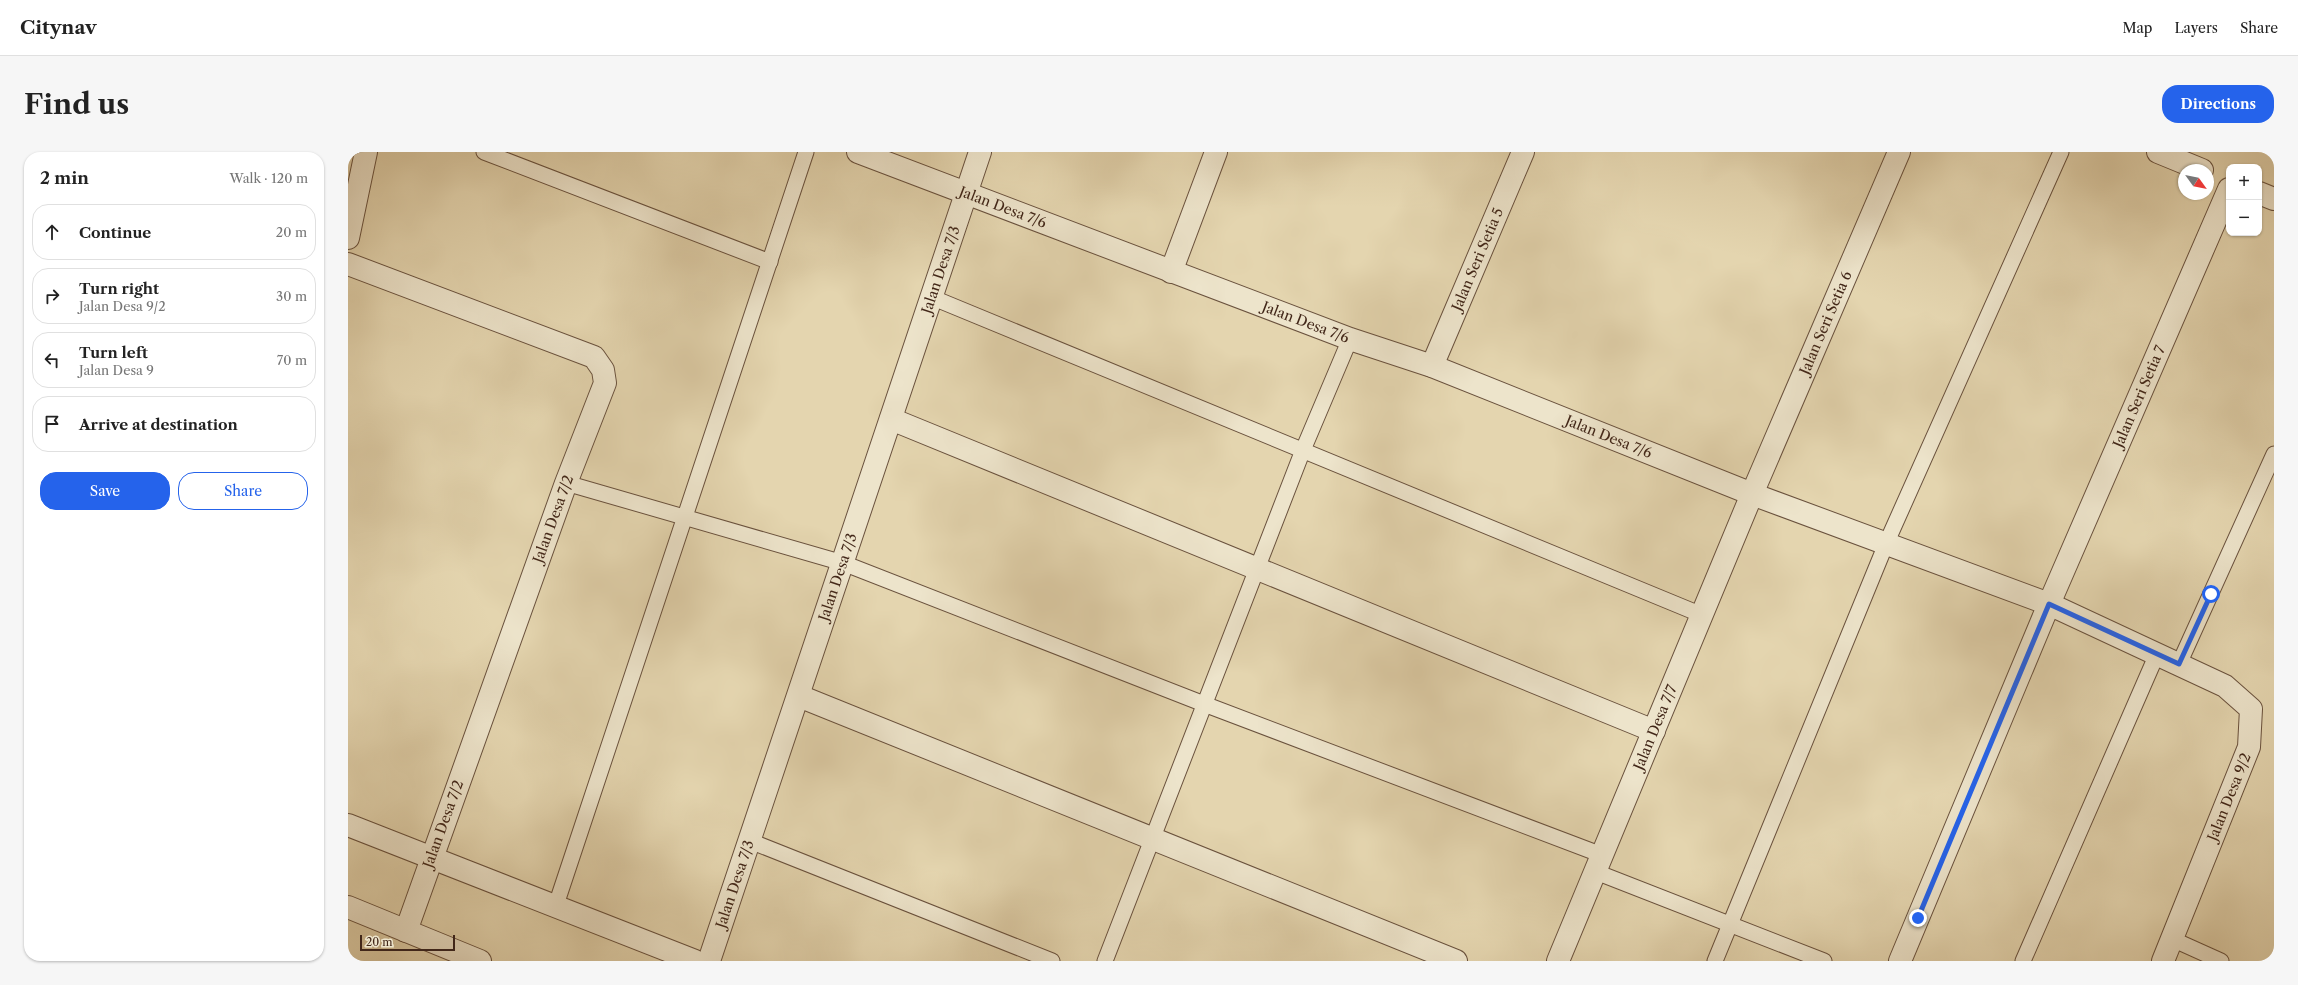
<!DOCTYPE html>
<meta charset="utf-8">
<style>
body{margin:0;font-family:"Libre Caslon Text",serif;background:#f6f6f6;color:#222}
.controls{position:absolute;right:12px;top:12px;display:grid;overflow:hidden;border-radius:8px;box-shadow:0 1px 3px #0004}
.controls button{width:36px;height:36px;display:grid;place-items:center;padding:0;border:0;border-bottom:1px solid #e0e0e0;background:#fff;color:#222;font:20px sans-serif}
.compass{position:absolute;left:1830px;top:12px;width:36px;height:36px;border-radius:50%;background:#fff;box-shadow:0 1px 3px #0004;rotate:123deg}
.scale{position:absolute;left:12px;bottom:10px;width:95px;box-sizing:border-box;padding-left:4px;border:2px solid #422719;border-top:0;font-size:11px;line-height:14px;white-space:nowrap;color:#422719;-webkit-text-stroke:3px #ede4cb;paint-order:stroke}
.stop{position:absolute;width:12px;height:12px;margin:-9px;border:3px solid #2563eb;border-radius:50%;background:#fff}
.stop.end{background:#2563eb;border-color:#fff;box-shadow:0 1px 4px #0008}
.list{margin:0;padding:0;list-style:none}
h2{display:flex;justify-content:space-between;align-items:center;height:52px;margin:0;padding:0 16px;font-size:17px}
h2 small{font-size:13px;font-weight:400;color:#767676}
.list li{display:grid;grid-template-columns:26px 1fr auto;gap:12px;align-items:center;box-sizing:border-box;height:56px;margin:0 8px 8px;padding:0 8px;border:1px solid #e0e0e0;border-radius:16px}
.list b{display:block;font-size:15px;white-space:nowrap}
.list p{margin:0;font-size:13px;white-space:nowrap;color:#767676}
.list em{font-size:13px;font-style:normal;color:#767676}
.actions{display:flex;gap:8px;padding:12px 16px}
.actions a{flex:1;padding:9px 0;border:1px solid #2563eb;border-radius:16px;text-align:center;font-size:14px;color:#2563eb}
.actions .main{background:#2563eb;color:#fff}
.icon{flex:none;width:22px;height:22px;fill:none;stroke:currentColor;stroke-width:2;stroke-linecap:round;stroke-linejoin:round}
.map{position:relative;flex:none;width:1926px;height:809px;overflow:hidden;border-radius:16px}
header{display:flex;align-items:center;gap:24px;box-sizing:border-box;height:56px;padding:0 20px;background:#fff;border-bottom:1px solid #e0e0e0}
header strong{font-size:19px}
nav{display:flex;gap:22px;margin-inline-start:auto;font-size:14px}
.intro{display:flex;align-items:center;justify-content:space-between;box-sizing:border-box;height:96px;padding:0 24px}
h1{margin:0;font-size:28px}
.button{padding:10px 18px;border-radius:16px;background:#2563eb;color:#fff;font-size:14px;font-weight:700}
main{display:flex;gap:24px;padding:0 24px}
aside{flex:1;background:#fff;border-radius:16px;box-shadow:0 1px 3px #0004}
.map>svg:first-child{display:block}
</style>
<header>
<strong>Citynav</strong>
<nav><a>Map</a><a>Layers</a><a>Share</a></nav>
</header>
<div class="intro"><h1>Find us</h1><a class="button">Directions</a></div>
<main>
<aside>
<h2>2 min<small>Walk · 120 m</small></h2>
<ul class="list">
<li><svg class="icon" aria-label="ahead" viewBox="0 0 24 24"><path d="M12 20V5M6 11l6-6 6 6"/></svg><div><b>Continue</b></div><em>20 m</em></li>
<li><svg class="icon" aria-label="right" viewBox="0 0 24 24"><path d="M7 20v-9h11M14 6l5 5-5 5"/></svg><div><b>Turn right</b><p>Jalan Desa 9/2</p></div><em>30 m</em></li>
<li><svg class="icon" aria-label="left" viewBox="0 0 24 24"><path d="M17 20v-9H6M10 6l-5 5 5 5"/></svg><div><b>Turn left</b><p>Jalan Desa 9</p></div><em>70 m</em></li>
<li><svg class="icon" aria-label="arrive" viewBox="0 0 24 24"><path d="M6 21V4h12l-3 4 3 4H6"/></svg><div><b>Arrive at destination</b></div></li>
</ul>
<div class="actions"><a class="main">Save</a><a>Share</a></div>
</aside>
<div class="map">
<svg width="1926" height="809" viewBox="0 0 1926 809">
<rect width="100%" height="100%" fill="#e4d5af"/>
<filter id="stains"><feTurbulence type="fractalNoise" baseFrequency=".005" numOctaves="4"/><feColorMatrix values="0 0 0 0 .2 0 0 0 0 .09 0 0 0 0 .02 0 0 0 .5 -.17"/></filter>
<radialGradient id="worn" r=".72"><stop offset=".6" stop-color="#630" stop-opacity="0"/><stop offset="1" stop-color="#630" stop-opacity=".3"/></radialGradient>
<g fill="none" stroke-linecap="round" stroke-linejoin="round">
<defs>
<g id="lane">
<path d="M136 0 422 110"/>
<path d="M583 145 1354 463"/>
<path d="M218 331 495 411 856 552 1254 703"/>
<path d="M1831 512 1926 302"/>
<path d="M402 689 704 809"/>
<path d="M1248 720 1476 809"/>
<path d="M208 753 458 0"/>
<path d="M1824 787 1873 809"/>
<path d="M757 809 955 298 1002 187"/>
<path d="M1367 809 1538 392 1713 0"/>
<path d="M1675 809 1809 502"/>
</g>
<g id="street">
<path id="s1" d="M510 0 1002 187 1084 214 1404 342 1701 452 1877 534 1903 557 1901 595 1815 809"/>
<path d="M1810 0 1854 18"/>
<path d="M1911 41 1926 47"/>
<path d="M0 86 18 0"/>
<path d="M0 112 246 205 255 218 257 231 218 331 58 779"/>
<path d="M823 120 868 0"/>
<path id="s2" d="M1084 214 1175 0"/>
<path d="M543 267 1306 579"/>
<path d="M451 544 1108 809"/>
<path d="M0 673 347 809"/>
<path d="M0 755 132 809"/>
<path id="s3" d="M361 809 632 0"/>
<path id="s4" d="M1210 809 1404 342 1551 0"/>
<path id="s5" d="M1552 809 1701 452 1881 37"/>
</g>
</defs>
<use href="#lane" stroke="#6a523e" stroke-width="17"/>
<use href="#street" stroke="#6a523e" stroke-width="24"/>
<use href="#lane" stroke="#ede4cb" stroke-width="15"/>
<use href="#street" stroke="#ede4cb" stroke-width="22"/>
</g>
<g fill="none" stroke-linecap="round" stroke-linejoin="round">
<path stroke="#2563eb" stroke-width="5" d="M1570 766 1701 452 1831 512 1863 442"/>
</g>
<g text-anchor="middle" stroke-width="3.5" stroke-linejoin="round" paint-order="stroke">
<g font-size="14" fill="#422719" stroke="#ede4cb">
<text dy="5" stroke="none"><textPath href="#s1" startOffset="155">Jalan Desa 7/6</textPath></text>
<text dy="5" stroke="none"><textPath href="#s2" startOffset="116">Jalan Seri Setia 5</textPath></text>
<text dy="5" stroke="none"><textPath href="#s3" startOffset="729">Jalan Desa 7/3</textPath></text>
<text dy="5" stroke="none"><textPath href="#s1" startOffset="479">Jalan Desa 7/6</textPath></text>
<text dy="5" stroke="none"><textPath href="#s4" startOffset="692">Jalan Seri Setia 6</textPath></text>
<text dy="5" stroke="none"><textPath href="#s5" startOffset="613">Jalan Seri Setia 7</textPath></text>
<text dy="5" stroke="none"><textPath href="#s1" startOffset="803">Jalan Desa 7/6</textPath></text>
<text transform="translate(205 367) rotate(-70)" y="5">Jalan Desa 7/2</text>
<text dy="5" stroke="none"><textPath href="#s3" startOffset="405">Jalan Desa 7/3</textPath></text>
<text dy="5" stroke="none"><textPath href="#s4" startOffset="253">Jalan Desa 7/7</textPath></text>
<text transform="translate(1881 645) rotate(-68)" y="5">Jalan Desa 9/2</text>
<text transform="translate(95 672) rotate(-70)" y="5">Jalan Desa 7/2</text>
<text dy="5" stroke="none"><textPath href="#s3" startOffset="81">Jalan Desa 7/3</textPath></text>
</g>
</g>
<rect width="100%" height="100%" filter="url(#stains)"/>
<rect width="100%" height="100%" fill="url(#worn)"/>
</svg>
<div class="controls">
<button>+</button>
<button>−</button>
</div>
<svg class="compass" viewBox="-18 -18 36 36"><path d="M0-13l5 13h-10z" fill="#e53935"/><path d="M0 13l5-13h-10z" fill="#767676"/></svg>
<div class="scale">20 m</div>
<div class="stop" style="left:1863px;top:442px"></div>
<div class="stop end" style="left:1570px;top:766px"></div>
</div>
</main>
